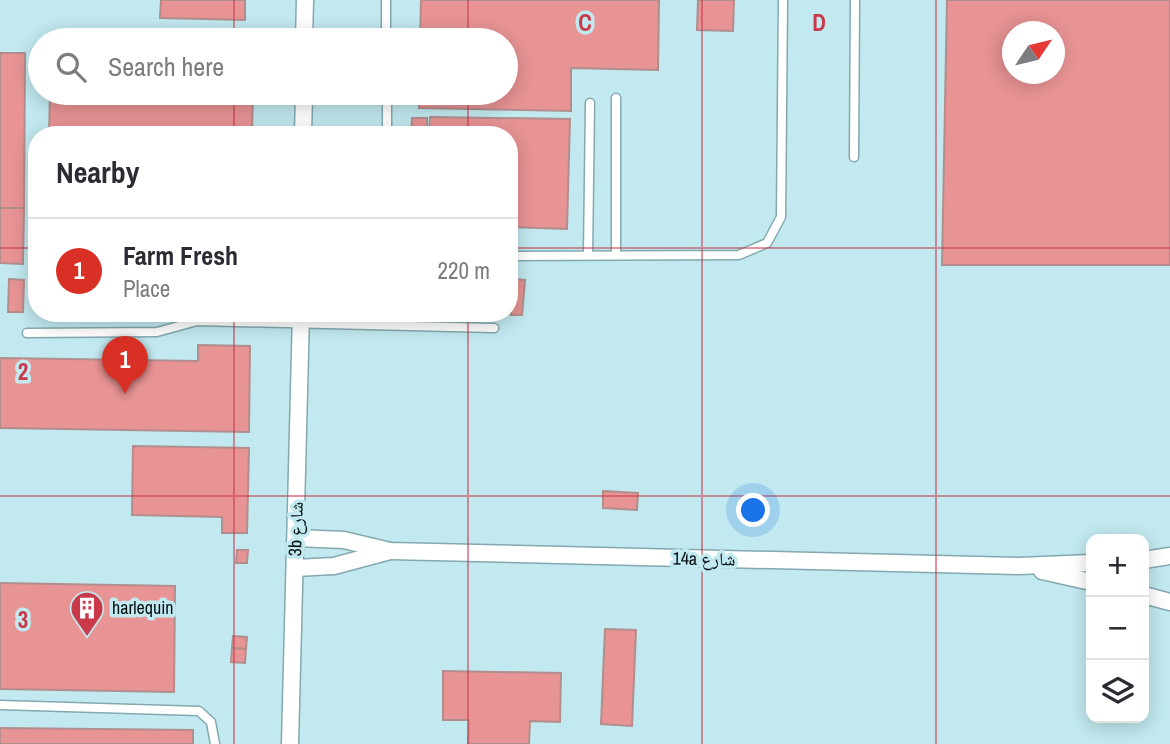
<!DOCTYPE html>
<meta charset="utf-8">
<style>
body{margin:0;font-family:"Archivo Narrow","Noto Naskh Arabic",sans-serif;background:#f7f7f7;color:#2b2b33}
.controls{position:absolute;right:21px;bottom:21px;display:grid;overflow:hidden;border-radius:14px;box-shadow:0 4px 18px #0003}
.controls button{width:63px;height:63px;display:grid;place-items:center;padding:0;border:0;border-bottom:2px solid #e1e1e2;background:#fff;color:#2b2b33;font:35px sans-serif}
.compass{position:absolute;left:1002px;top:21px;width:63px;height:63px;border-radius:50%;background:#fff;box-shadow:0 4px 18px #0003;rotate:55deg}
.you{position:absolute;left:754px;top:511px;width:24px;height:24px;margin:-18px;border:5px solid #fff;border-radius:50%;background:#1a73e8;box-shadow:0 0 0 10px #1a73e833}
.badge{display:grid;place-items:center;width:46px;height:46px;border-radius:50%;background:#d93025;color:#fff;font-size:23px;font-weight:700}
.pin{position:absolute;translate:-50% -58px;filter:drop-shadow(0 2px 4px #0008)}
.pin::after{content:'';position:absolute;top:37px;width:24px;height:21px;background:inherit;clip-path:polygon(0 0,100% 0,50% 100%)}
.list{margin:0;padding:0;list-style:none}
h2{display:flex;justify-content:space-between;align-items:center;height:91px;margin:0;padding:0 28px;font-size:30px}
h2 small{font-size:23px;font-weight:400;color:#7c7c81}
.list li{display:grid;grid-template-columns:46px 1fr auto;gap:21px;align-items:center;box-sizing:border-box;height:105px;padding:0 28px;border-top:2px solid #e1e1e2}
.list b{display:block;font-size:26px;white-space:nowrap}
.list p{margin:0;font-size:23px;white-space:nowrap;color:#7c7c81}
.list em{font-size:23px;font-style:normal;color:#7c7c81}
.icon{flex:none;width:38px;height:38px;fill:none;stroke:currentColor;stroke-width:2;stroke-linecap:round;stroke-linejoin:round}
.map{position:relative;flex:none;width:1170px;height:744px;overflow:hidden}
.search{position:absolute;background:#fff;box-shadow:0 4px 18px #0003;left:28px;top:28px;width:490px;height:77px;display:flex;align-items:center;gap:18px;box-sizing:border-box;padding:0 24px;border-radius:38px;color:#7c7c81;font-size:26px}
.panel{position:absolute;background:#fff;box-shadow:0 4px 18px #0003;left:28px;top:126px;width:490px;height:196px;border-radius:28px}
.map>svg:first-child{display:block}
</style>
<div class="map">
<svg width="1170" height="744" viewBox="0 0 1170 744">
<rect width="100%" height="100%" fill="#c1e9ef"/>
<g fill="#e89394" stroke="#b18e8d" stroke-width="2" fill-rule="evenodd">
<path d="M161 0H245V20L160 18Z"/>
<path d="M421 0H659L658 70 571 68V111L419 108 420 93H506V40H420Z"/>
<path d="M698 0H734L733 31 697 30Z"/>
<path d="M947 0H1170V265H942ZM1012 32H1054V74H1012Z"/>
<path d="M0 53H25L24 208H0Z"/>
<path d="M50 93H253L252 135H49Z"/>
<path d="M430 117 570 119 567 229 509 227V135H429Z"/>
<path d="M412 118H427V135H411Z"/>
<path d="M0 208H24L23 264 0 263Z"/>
<path d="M9 279 24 280 23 312H8Z"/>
<path d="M514 279 525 280 522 315H511Z"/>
<path d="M198 345 250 346 249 432 0 428V358L198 361Z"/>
<path d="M133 446 249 448 247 533H222V517L132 515Z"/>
<path d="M603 491 638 493 637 510 603 508Z"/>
<path d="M237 550H248L247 563H236Z"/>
<path d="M0 583 175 586 174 692 0 689Z"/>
<path d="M605 629 636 630 632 726 601 724Z"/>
<path d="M233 636 247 637 246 649 232 648Z"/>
<path d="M232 648 246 649 245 663 231 662Z"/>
<path d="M443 671 561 673 560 722 530 721 529 744H468L469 720H443Z"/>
<path d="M0 728 193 730V744H0Z"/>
</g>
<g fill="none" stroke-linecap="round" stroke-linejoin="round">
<defs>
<g id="service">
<path d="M386 0V40"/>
<path d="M387 93V135"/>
<path d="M616 98V255"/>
<path d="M854 157 855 0"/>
<path d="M588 255 590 103"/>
<path d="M509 256 739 255 767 243 781 217 783 0"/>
<path d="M27 333 157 332 197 321 494 328"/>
<path d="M0 705 199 711 211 722 215 744"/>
</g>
<g id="minor">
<path d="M304 40 305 0"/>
<path d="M303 135 304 93"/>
<path d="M296 538 344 540 390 551 1019 566 1091 563"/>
<path d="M1144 560 1170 556"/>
<path d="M295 568 334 566 390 551"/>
<path d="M1042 571 1091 582"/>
<path d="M1144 595 1170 602"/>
<path d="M290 744 301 313"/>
</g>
</defs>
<use href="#service" stroke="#83a9af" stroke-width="11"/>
<use href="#minor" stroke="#83a9af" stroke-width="19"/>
<use href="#service" stroke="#fff" stroke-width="8"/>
<use href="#minor" stroke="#fff" stroke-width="16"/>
</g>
<path fill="none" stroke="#c9394a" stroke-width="2" stroke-opacity="0.55" d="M234 0V40M468 0V40M702 0V744M936 0V744M234 93V135M468 93V135M0 248H37M509 248H1170M234 313V744M468 313V744M0 496H1170"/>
<defs>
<symbol id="building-pin" viewBox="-11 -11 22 30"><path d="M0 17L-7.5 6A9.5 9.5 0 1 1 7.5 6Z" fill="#c9394a" stroke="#c1e9ef"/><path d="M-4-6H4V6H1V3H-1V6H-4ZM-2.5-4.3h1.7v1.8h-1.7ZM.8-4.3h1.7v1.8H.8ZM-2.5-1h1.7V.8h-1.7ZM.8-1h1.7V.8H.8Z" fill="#fff"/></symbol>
</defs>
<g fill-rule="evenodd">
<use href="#building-pin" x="68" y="589" width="38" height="52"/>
</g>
<g text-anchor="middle" stroke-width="7" stroke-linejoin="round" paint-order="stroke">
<g font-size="18" fill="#020e10" stroke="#c1e9ef">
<text transform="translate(296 529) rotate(-88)" y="6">3b شارع</text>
<text transform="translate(704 559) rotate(1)" y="6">14a شارع</text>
</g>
<g font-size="18" fill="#020e10" stroke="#c1e9ef" text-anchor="start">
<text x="112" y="614">harlequin</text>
</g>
</g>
<g font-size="23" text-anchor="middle" font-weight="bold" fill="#c9394a" stroke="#c1e9ef" stroke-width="7" stroke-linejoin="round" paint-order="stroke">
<text x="585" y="31">C</text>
<text x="819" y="31">D</text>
<text x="23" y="380">2</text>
<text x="23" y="628">3</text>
</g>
</svg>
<div class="controls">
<button>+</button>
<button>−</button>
<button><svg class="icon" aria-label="layers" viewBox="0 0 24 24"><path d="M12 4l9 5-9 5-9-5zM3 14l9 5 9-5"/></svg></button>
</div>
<svg class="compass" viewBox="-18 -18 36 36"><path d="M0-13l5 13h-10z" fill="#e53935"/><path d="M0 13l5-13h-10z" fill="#7c7c81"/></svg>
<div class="you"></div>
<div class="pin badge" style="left:125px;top:394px">1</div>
<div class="search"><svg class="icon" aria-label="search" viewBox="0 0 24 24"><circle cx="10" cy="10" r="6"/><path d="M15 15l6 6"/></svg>Search here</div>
<section class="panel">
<h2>Nearby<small></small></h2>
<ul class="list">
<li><span class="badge">1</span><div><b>Farm Fresh</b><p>Place</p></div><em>220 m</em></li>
</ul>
</section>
</div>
